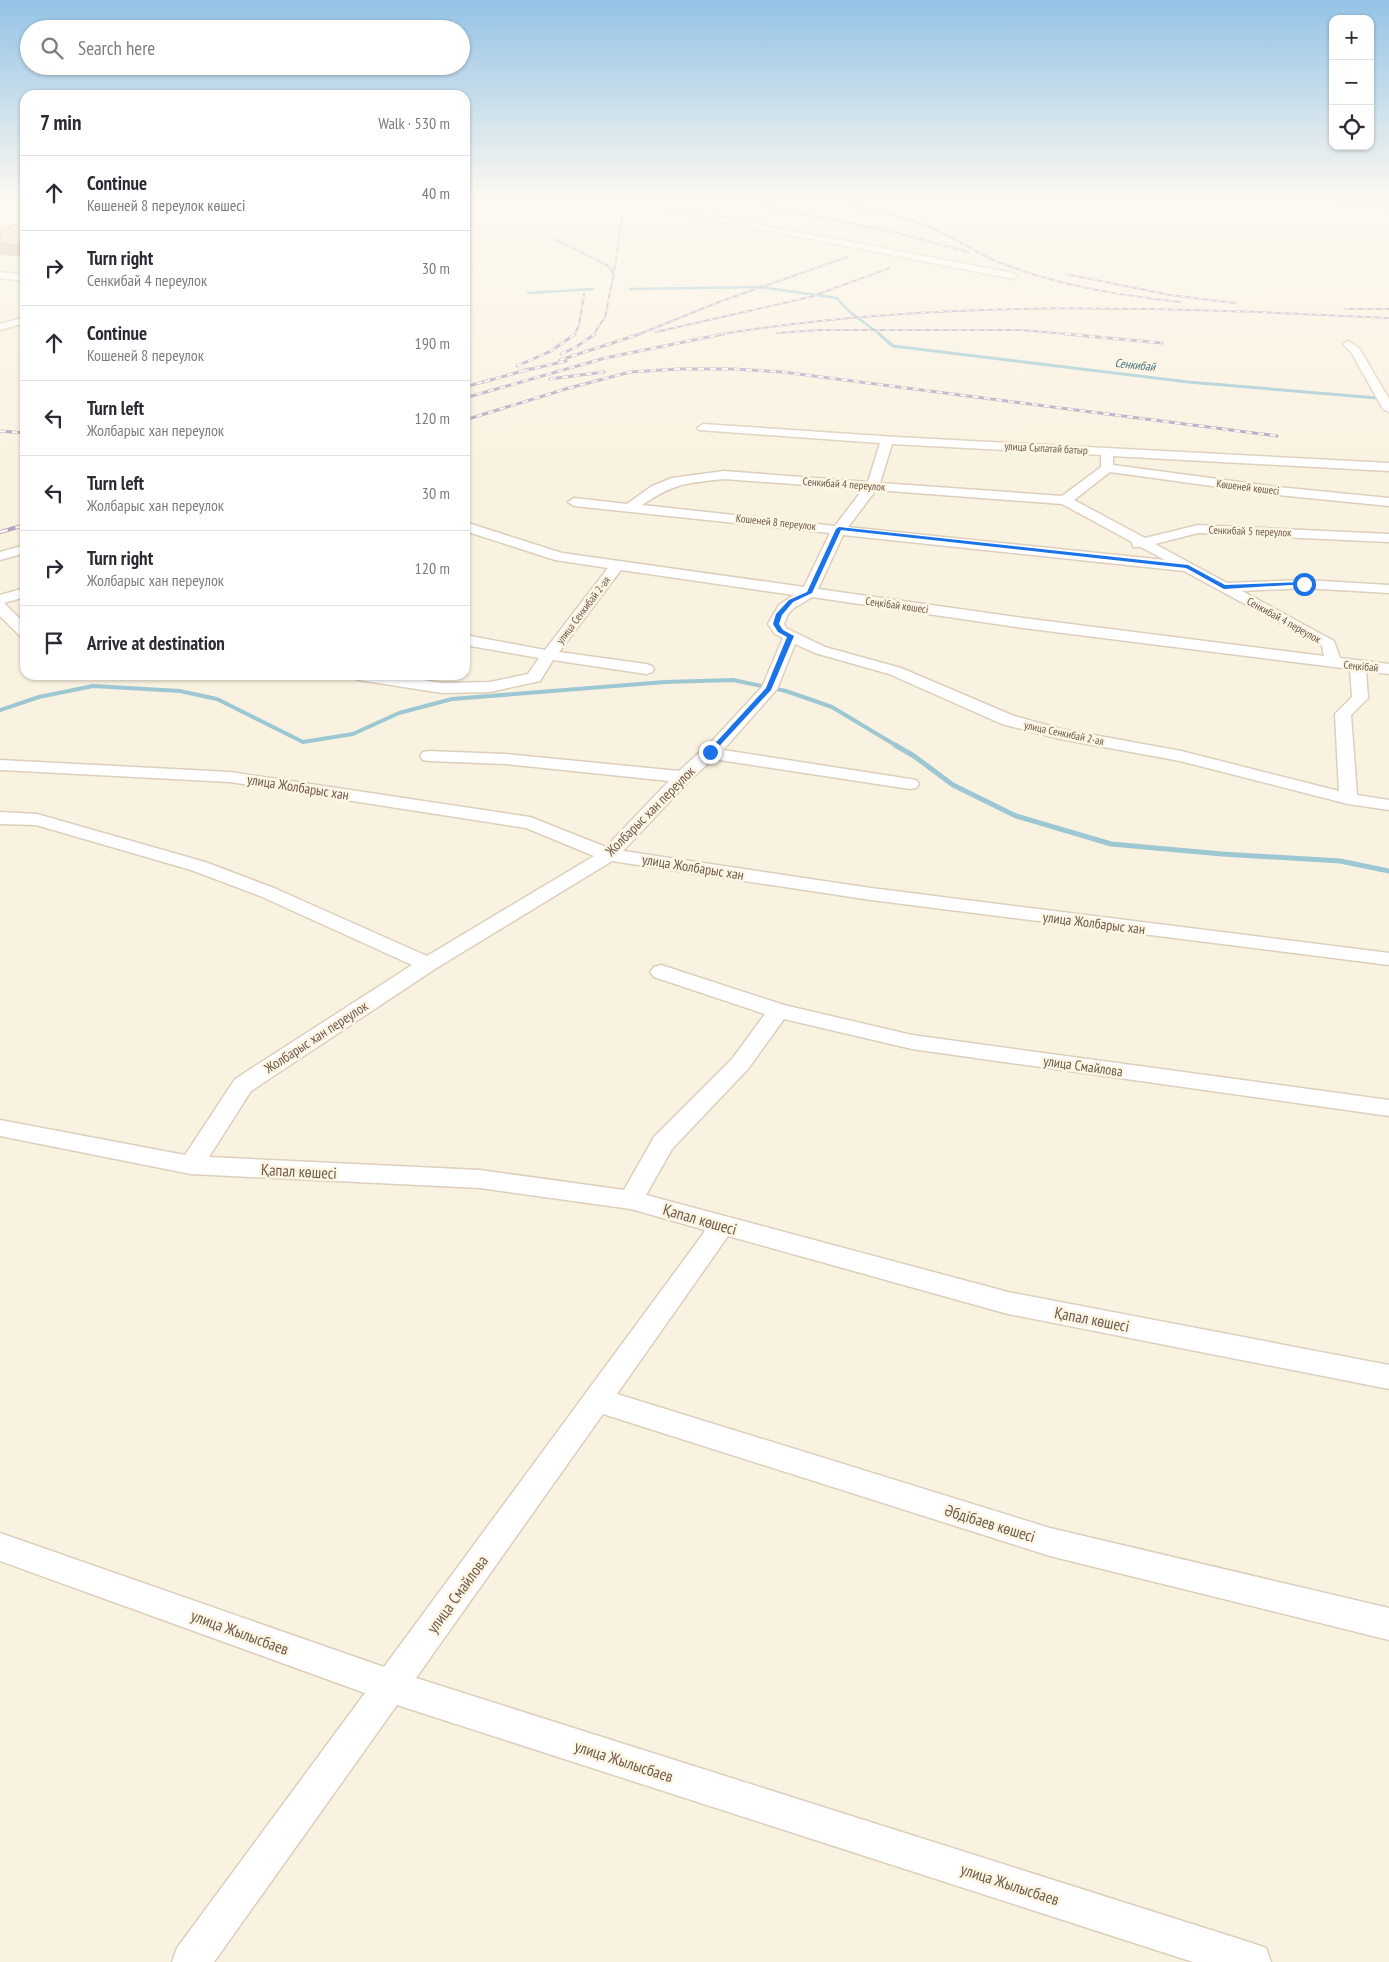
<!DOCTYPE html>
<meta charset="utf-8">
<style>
body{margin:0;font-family:"PT Sans Narrow",sans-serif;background:#f2f2f3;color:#2b2b33}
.controls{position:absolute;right:15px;top:15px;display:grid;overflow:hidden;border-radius:10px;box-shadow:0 1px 4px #0004}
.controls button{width:45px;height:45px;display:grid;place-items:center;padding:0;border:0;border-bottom:1px solid #e1e1e2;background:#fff;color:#2b2b33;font:25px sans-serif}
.stop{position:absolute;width:15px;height:15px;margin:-11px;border:4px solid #1a73e8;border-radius:50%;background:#fff}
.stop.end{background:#1a73e8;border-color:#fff;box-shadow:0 1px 5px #0008}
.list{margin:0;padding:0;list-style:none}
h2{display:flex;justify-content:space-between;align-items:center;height:65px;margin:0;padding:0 20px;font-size:21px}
h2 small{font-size:16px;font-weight:400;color:#7c7c81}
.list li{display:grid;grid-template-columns:32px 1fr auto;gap:15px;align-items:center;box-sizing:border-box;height:75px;padding:0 20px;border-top:1px solid #e1e1e2}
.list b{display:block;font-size:19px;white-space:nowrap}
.list p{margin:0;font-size:16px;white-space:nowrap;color:#7c7c81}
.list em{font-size:16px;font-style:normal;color:#7c7c81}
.icon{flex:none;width:28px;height:28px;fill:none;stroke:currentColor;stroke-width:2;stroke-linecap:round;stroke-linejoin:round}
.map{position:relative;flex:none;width:1389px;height:1962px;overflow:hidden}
.search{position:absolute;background:#fff;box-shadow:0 1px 4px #0004;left:20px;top:20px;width:450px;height:55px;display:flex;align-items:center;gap:12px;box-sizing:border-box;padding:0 18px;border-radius:28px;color:#7c7c81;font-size:19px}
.panel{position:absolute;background:#fff;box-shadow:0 1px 4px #0004;left:20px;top:90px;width:450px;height:590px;border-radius:15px}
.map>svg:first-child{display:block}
</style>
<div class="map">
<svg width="1389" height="1962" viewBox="0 0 1389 1962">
<rect width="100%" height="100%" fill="#faf2e0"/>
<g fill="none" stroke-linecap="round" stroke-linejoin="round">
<g stroke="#9dc8d3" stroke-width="2.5">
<path d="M630 289 761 287 837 298C849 314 866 323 881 335"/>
<path d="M528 293 593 289"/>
</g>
<path stroke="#9dc8d3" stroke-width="3" d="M879 334 893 346 1188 382 1389 399"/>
<path stroke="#9dc8d3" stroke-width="4" d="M0 710 39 697 93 686 180 691 217 699 303 742 353 734 399 713 452 699 665 682 733 680 786 691 832 707 897 746"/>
<path stroke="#9dc8d3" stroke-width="5" d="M895 745 914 756 953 785 1016 816 1111 844 1222 854 1340 861 1389 871"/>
<path fill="#b6d9e2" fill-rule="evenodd" d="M25 198V201L0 204V200Z"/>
<defs>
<g id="minor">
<path d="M603 198H620L1013 273 1018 276 1013 279Z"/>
<path d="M0 272 25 275V281L0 278Z"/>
<path d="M25 317V323L0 330V324Z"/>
<path d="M1348 341 1359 348 1389 399V412L1383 409 1351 352 1343 344Z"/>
<path d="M703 424 896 437 1389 463V471L1113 456V465L1278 487 1389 498V506L1278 495 1110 472 1074 500 1145 538 1198 525 1389 534V542L1198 533 1155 544 1227 583 1304 580 1389 585V593L1304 588 1242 591 1334 641 1340 658 1389 664V674L1366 671 1368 698 1351 715 1357 795 1389 800V810L1348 804 1180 761 1060 739 1002 724 889 674 815 653 795 644 777 689 723 750 910 779 916 780 919 784 916 788 910 789 713 759 689 781 623 851 871 888 1389 953V965L871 900 612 861 435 969 251 1091 209 1157 480 1170 624 1190 654 1137 732 1059 765 1014 654 977 650 972 654 967 661 965 784 1005 912 1035 1389 1100V1116L912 1049 784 1019 748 1069 672 1149 646 1195 1008 1292 1389 1365V1389L1008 1314 728 1236 617 1394 1050 1528 1389 1608V1640L1050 1556 603 1414 416 1678 1252 1943 1266 1948 1271 1962H1193L397 1705 214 1962H172L177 1948 365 1693 0 1561V1533L384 1667 703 1234 705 1230 631 1209 480 1188 191 1174 0 1136V1120L185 1155 235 1079 412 965 260 896 191 870 36 825 0 824V812L37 814 205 862 274 888 427 956 594 856 526 828 230 782 2 770H0V760L230 772 530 817 606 847 669 781 505 764 429 761 423 760 420 756 423 752 429 751 505 754 679 771 712 741 762 687 783 638 775 634 768 624 779 605 794 595 621 570 559 652 646 664 652 666 654 669 652 672 646 674 553 660 540 681 490 692 442 693 359 680 353 678 351 675H390L442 683 490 682 528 674 539 658 465 645V635L545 650 608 568 555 560 465 531V522L562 553 804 587 830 533 574 506 568 502 574 498 627 504 652 486 672 478 724 471 868 482 880 443 699 430 697 428ZM892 444 1101 455V467L1062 496 880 483ZM724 479 863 489 835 526 642 505C674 483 687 483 724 479ZM876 490 1062 504 1132 542 1133 547H1141L1165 560 848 527ZM843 535 1184 571 1322 646 1324 656 1023 618 818 589ZM812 597 1023 628 1350 669 1352 697 1335 714 1339 791 1181 751 1061 729 1014 716 901 668 825 647 786 628 784 624 788 614 794 608Z"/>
<path d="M25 545V553L0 560V552Z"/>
<path d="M25 588V597L4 603 25 624V638L20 636 0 616V595Z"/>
</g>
<path id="major" d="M1204 198H1287L1389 202V208L1209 201Z"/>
</defs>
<use href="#minor" stroke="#ddcebd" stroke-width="3"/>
<use href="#major" stroke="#dad4d0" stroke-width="3"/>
<use href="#minor" fill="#fff" fill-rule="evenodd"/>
<use href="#major" fill="#f6d99b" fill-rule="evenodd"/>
<defs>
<g id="rail-far2">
<path d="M720 198 894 232 968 252"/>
<path d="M799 198C841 205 885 210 925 225 950 234 971 251 996 261 1054 285 1118 295 1180 302"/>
<path d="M552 238 607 265 612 270 613 278 622 219"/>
<path d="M1066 274 1170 295 1235 303"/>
<path d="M1345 309H1389"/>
<path d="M656 332 810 297 890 268"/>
<path d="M777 333 819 330H1021L1078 335"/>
<path d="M574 335 579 325 584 294"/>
<path d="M593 335 605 317 613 278"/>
<path d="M637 335 719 302 847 257"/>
<path d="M715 335C941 298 1162 307 1389 318"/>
</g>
<g id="rail-far1">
<path d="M1065 334 1162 343"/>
<path d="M561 354 576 347 595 334"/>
<path d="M560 360 640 334"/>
<path d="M517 366 551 351 575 334"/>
<path d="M523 371 566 361"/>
<path d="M550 379 604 372"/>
<path d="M484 382 529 369"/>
<path d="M465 387 490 380"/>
<path d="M465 398 605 358 723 334"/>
<path d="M465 420 569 388 630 372 678 369H733L783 372 1277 436"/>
<path d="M0 431 25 433"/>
</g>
<path id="rail" d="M0 532 25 525"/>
</defs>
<use href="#rail-far2" stroke="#b4a0c2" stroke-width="2"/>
<use href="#rail-far1" stroke="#b4a0c2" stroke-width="3"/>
<use href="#rail" stroke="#b4a0c2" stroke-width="4"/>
<use href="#rail-far2" stroke="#fef6e5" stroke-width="1" stroke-dasharray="4.5" stroke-linecap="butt"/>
<use href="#rail-far1" stroke="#fef6e5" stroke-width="2" stroke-dasharray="6" stroke-linecap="butt"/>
<use href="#rail" stroke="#fef6e5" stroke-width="2.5" stroke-dasharray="8" stroke-linecap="butt"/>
</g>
<path fill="#cdb49f" d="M25 221V257L0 255V230Z"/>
<path fill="#eed1b9" stroke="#a79282" d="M25 221V246L0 243V230Z"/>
<linearGradient id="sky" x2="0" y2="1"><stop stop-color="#94c3e6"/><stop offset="0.42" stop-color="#fdf9f1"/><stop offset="1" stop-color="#fdf9f1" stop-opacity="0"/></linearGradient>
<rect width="1389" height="473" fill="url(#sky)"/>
<path fill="#1a73e8" d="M839 527 1188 565 1225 585 1304 582 1307 584 1224 589 1186 568 841 530 812 593 793 602 782 615 779 624 783 630 794 636 771 690 712 754H708V751L766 688 787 637 778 632 773 624 776 614 789 600 807 592 836 529Z"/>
<g text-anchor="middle" stroke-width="5" stroke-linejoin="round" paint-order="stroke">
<g font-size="11" fill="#6f5949" stroke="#fef6e5">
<text transform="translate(1046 448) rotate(3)" y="4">улица Сыпатай батыр</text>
<text transform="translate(844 484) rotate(4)" y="4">Сенкибай 4 переулок</text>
<text transform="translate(1248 487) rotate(7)" y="4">Көшеней көшесі</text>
<text transform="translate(776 522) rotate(6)" y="4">Кошеней 8 переулок</text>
<text transform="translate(1250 531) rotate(2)" y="4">Сенкибай 5 переулок</text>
<text transform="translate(897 605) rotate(8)" y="4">Сеңкібай көшесі</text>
<text transform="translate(583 610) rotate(-53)" y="4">улица Сенкибай 2-ая</text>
<text transform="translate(1284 620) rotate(29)" y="4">Сенкибай 4 переулок</text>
<text transform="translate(1361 666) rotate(6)" y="4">Сеңкібай</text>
<text transform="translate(1064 733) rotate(12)" y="4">улица Сенкибай 2-ая</text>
</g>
<g font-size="12" font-style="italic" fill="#457482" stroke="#fef6e5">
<text transform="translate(1135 365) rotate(6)" y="4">Сенкибай</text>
</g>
<g font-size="14" fill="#6f5949" stroke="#fef6e5">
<text transform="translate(298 787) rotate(9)" y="5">улица Жолбарыс хан</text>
<text transform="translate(650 811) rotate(-45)" y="5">Жолбарыс хан переулок</text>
<text transform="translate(693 867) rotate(9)" y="5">улица Жолбарыс хан</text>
<text transform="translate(1094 923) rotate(7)" y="5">улица Жолбарыс хан</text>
<text transform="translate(316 1037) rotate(-33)" y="5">Жолбарыс хан переулок</text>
<text transform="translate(1083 1066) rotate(8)" y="5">улица Смайлова</text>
</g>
<g font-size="16" fill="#6f5949" stroke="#fef6e5">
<text transform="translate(299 1171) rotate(3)" y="6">Қапал көшесі</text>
<text transform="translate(700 1219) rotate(16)" y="6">Қапал көшесі</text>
<text transform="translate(1092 1319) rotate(11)" y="6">Қапал көшесі</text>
<text transform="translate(990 1523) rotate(17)" y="6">Әбдібаев көшесі</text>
<text transform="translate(457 1594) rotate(-54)" y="6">улица Смайлова</text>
<text transform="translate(240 1632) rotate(20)" y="6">улица Жылысбаев</text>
<text transform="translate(624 1761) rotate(18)" y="6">улица Жылысбаев</text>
<text transform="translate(1010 1884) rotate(18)" y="6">улица Жылысбаев</text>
</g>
</g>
</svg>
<div class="controls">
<button>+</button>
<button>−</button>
<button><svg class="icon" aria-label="locate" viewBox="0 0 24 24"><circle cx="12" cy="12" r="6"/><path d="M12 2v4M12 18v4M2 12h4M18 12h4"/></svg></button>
</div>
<div class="stop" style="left:1304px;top:584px"></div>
<div class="stop end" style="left:710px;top:752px"></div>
<div class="search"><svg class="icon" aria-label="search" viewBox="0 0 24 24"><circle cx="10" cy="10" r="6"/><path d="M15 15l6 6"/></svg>Search here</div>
<section class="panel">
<h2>7 min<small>Walk · 530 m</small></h2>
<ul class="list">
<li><svg class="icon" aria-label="ahead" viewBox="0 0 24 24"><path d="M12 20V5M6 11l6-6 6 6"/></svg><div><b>Continue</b><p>Көшеней 8 переулок көшесі</p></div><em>40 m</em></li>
<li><svg class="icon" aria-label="right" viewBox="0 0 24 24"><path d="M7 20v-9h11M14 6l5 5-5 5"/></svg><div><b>Turn right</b><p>Сенкибай 4 переулок</p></div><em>30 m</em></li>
<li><svg class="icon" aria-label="ahead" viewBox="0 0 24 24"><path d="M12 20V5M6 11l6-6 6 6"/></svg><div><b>Continue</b><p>Кошеней 8 переулок</p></div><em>190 m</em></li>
<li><svg class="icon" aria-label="left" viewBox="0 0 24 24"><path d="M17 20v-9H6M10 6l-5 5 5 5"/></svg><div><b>Turn left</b><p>Жолбарыс хан переулок</p></div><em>120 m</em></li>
<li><svg class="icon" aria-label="left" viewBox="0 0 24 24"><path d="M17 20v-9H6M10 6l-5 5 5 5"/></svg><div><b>Turn left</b><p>Жолбарыс хан переулок</p></div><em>30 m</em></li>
<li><svg class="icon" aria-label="right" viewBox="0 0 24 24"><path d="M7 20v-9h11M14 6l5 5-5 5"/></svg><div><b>Turn right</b><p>Жолбарыс хан переулок</p></div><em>120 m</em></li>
<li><svg class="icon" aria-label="arrive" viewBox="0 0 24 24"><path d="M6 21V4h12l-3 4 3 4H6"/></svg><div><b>Arrive at destination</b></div></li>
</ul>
</section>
</div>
